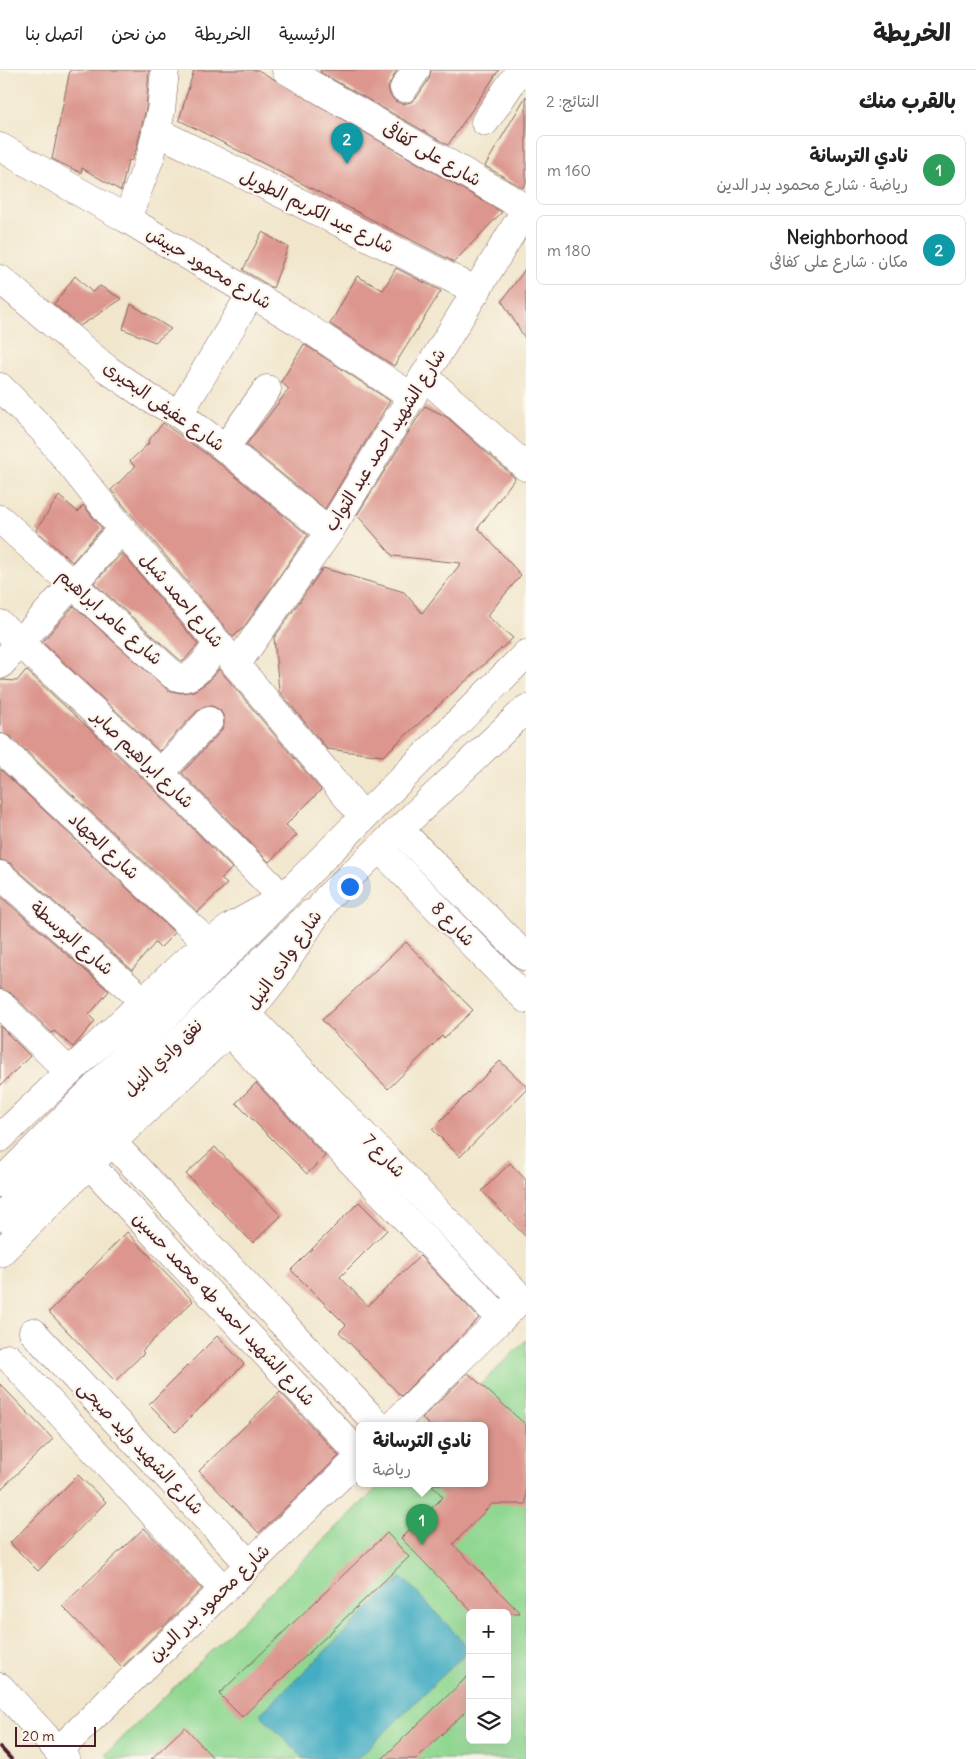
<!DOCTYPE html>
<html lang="ar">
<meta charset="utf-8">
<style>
body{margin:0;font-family:Delius,"Playpen Sans Arabic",sans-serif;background:#f2f2f2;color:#222;direction:rtl}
.controls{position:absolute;right:15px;bottom:15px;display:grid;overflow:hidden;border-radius:8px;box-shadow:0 5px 20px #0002}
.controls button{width:45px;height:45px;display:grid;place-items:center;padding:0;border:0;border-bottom:1px solid #e0e0e0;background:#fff;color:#222;font:25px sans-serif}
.scale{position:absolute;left:15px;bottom:12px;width:81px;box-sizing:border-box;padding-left:5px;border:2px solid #4a1f2b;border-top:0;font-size:14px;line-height:18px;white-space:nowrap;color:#4a1f2b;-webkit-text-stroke:4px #fbf7ec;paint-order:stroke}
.you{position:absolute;left:349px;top:816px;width:18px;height:18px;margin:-12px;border:4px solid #fff;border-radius:50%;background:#1a73e8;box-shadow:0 0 0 8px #1a73e833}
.badge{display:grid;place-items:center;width:32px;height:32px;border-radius:50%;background:#0f766e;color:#fff;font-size:16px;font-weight:700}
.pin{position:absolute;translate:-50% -41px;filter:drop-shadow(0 1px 2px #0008)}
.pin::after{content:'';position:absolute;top:26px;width:18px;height:15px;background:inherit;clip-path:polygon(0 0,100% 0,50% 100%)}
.popup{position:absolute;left:356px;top:1352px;width:132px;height:65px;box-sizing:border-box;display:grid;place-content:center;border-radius:8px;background:#fff;filter:drop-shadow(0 1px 4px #0005);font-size:16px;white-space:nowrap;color:#767676}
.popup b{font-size:19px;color:#222}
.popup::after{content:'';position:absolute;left:50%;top:100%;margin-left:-10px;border:10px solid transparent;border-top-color:#fff}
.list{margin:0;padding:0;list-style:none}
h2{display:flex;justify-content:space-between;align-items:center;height:65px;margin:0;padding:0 20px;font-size:21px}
h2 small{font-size:16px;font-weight:400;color:#767676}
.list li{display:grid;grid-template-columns:32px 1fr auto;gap:15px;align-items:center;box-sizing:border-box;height:70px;margin:0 10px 10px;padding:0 10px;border:1px solid #e0e0e0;border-radius:8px}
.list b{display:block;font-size:19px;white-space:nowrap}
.list p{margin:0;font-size:16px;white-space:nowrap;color:#767676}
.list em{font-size:16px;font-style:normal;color:#767676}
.icon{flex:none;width:28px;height:28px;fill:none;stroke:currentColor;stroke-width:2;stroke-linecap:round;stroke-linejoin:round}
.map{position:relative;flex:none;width:526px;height:1689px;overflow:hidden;direction:ltr}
header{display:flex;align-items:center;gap:30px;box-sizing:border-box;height:70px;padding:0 25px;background:#fff;border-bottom:1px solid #e0e0e0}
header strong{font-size:24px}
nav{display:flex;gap:28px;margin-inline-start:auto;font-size:18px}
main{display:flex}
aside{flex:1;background:#fff}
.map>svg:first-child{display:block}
</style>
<header>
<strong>الخريطة</strong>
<nav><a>الرئيسية</a><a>الخريطة</a><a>من نحن</a><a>اتصل بنا</a></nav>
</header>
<main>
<aside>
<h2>بالقرب منك<small>النتائج: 2</small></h2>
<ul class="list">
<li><span class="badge" style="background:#2e9e5b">1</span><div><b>نادي الترسانة</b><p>رياضة · شارع محمود بدر الدين</p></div><em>160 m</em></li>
<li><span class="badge" style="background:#0f9aa8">2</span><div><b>Neighborhood</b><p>مكان · شارع على كفافى</p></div><em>180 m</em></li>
</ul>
</aside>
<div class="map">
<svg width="526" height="1689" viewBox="0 0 526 1689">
<rect width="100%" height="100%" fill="#fbf7ec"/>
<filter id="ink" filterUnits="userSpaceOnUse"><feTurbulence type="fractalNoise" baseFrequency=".02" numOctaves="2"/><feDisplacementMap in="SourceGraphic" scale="10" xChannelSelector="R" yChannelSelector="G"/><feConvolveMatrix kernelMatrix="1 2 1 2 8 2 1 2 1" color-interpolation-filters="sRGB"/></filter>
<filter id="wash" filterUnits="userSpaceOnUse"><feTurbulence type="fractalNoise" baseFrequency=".0096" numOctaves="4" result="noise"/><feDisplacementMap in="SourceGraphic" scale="20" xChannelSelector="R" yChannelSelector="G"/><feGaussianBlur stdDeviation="1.12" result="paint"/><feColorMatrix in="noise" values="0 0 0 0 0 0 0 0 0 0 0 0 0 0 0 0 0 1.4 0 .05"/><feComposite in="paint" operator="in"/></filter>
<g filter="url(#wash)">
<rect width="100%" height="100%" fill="#f1e6cc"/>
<path fill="#8fd791" stroke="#6c7b5e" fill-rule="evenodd" d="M526 1270V1689H110L106 1684 381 1414H484V1356H439ZM470 1543H507V1670H470Z"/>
<path fill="#44adc3" stroke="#476677" d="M402 1507 470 1579 357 1689H304L260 1644Z"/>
<g id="blocks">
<g fill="#dc968e">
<path d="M70 0H149L146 38 136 80 132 90 128 91 121 121 82 98 81 103 52 89Z"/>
<path d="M194 0H258L502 142 454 192 179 50Z"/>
<path d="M321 0H397L388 17 390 25 395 31 403 34 411 32 417 27 429 9 431 0H499L448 75 320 2Z"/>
<path d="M526 26V113L523 118 485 96Z"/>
<path d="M262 162 288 177 273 218 243 200Z"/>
<path d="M396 198 441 221 394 296 330 254 357 206 383 220Z"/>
<path d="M526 198V270L502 231Z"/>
<path d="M75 206 92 222 100 216 122 229 80 256 54 234Z"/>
<path d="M131 234 171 259 155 272 123 259Z"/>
<path d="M304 274 390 331 325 439 246 375 289 319 281 312Z"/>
<path d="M425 336 447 347 515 408 478 458 521 505 487 546 513 568 383 686 327 679 279 621 274 568 323 498 404 522 422 543 461 493 393 486 357 445Z"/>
<path d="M163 353 215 390 308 465 243 558 233 567 111 420 135 397 130 391 149 373 148 371Z"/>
<path d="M59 426 78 442 83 435 102 458 72 492 36 460Z"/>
<path d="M122 483 198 574 184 591H181L94 513Z"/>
<path d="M74 536 168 620 181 623 194 621 209 611 219 599 321 720 286 755 297 765 269 792 182 703 221 661 224 655V647L220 640 212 636H205L198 640 159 681 42 572Z"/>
<path d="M26 600 149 714 232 798 221 809 227 814 198 842 11 667 0 663V610L17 611Z"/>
<path d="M0 699 175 863 160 878 155 873 132 900 10 793 0 790Z"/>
<path d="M0 826 109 921 89 945 95 951 73 977 54 961 52 963 11 923 0 919Z"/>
<path d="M406 872 473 940 444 968 442 966 388 1019 322 950Z"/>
<path d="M0 956 30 986 0 1016Z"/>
<path d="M500 991 526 1016V1020L460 1087 432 1059Z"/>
<path d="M256 1013 325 1086 307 1104 236 1033Z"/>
<path d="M215 1077 281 1146 253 1173 186 1104Z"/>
<path d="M510 1093 526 1110V1167L482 1121Z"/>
<path d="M359 1132 387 1160 340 1207 368 1236 420 1186 479 1248 401 1326 339 1262 346 1255 291 1200Z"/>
<path d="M127 1162 193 1231 142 1281 144 1283 115 1311 49 1242Z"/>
<path d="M217 1266 244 1294 176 1362 149 1334Z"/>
<path d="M468 1303 526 1355V1434H492L453 1474 520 1543H473L401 1468 443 1427 431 1414H484V1356H430L422 1348Z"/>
<path d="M0 1314 53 1369 0 1420Z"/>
<path d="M280 1322 339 1386 259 1463 199 1401Z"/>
<path d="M78 1405 106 1432 38 1501 10 1473Z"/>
<path d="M144 1458 202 1519 122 1597 62 1536Z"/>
<path d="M387 1463 409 1487 242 1647 219 1624Z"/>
<path d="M470 1604V1637L416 1689H382Z"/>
<path d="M185 1657 214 1689H151Z"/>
</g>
</g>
</g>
<g filter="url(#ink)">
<use href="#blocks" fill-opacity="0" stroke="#846563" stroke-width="1"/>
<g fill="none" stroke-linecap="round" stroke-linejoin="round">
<defs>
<g id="minor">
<path d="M286 0 526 138"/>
<path d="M404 18 416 0"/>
<path d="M485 52 520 0"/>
<path d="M156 61 477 221"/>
<path d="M0 77 127 149 297 251 412 327"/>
<path d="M127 149 151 85 161 41 165 0"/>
<path d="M0 209 107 299 149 328 179 344 225 378 329 462"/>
<path d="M424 306 526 397"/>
<path d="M0 317 43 360 122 459 363 746"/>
<path d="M179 344 251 224"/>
<path d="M225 378 267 319"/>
<path d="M0 449 173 605C193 616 207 588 218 573"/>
<path d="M0 554 160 703 283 828 0 1113"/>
<path d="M0 595 122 459"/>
<path d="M236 595 329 462 526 139"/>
<path d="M0 678 208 873"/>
<path d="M160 703 209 651"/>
<path d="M400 760 526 887"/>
<path d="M380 779 526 929"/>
<path d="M0 805 144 931"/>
<path d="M0 934 69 1002"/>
<path d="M247 944 522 1229"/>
<path d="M229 962 501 1249"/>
<path d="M112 1072 379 1356"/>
<path d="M89 1094 360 1385"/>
<path d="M0 1147 310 844"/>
<path d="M33 1262 249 1494"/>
<path d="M9 1288 223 1519"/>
<path d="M392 1356 514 1236"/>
<path d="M58 1681 360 1387"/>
</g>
<g id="major">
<path d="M0 1068 187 890 231 857 283 828 526 584"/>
<path d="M0 1183 89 1094 247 944 277 906 326 829 526 639"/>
<path d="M0 1617 66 1689"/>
</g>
</defs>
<use href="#minor" stroke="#846563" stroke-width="29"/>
<use href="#major" stroke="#846563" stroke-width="29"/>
<use href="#minor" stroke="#fff" stroke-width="28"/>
<use href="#major" stroke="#fff" stroke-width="28"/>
<path stroke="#4a1f2b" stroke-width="4" d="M0 1677 11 1689"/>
</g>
</g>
<g text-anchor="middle" stroke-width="4.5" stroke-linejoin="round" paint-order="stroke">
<g font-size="18" fill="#4a1f2b" stroke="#fbf7ec">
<text transform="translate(432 84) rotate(30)" y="6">شارع على كفافى</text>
<text transform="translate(317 141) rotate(26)" y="6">شارع عبد الكريم الطويل</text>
<text transform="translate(209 198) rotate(31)" y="6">شارع محمود حبيش</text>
<text transform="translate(164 336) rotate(35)" y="6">شارع عفيفى البحيرى</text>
<text transform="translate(385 370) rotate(-58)" y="6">شارع الشهيد احمد عبد التواب</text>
<text transform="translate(182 530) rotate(50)" y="6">شارع احمد شبل</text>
<text transform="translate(110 547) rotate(42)" y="6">شارع عامر ابراهيم</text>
<text transform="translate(143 689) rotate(44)" y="6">شارع ابراهيم صابر</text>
<text transform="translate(104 776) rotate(43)" y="6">شارع الجهاد</text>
<text transform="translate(453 854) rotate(46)" y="6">شارع 8</text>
<text transform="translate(72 868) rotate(41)" y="6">شارع البوسطة</text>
<text transform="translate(284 890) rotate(-55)" y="6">شارع وادى النيل</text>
<text transform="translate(163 988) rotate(-44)" y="6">نفق وادي النيل</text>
<text transform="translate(384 1086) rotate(46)" y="6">شارع 7</text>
<text transform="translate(224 1239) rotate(47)" y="6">شارع الشهيد احمد طه محمد حسين</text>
<text transform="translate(141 1378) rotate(47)" y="6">شارع الشهيد وليد صبحى</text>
<text transform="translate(209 1533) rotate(-44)" y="6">شارع محمود بدر الدين</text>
</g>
</g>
</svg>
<div class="controls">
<button>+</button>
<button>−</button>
<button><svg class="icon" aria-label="layers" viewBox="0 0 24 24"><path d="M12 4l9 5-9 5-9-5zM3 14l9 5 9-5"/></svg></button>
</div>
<div class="scale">20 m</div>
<div class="you"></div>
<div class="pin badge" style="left:422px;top:1475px;background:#2e9e5b">1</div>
<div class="popup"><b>نادي الترسانة</b>رياضة</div>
<div class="pin badge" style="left:347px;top:94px;background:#0f9aa8">2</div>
</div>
</main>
